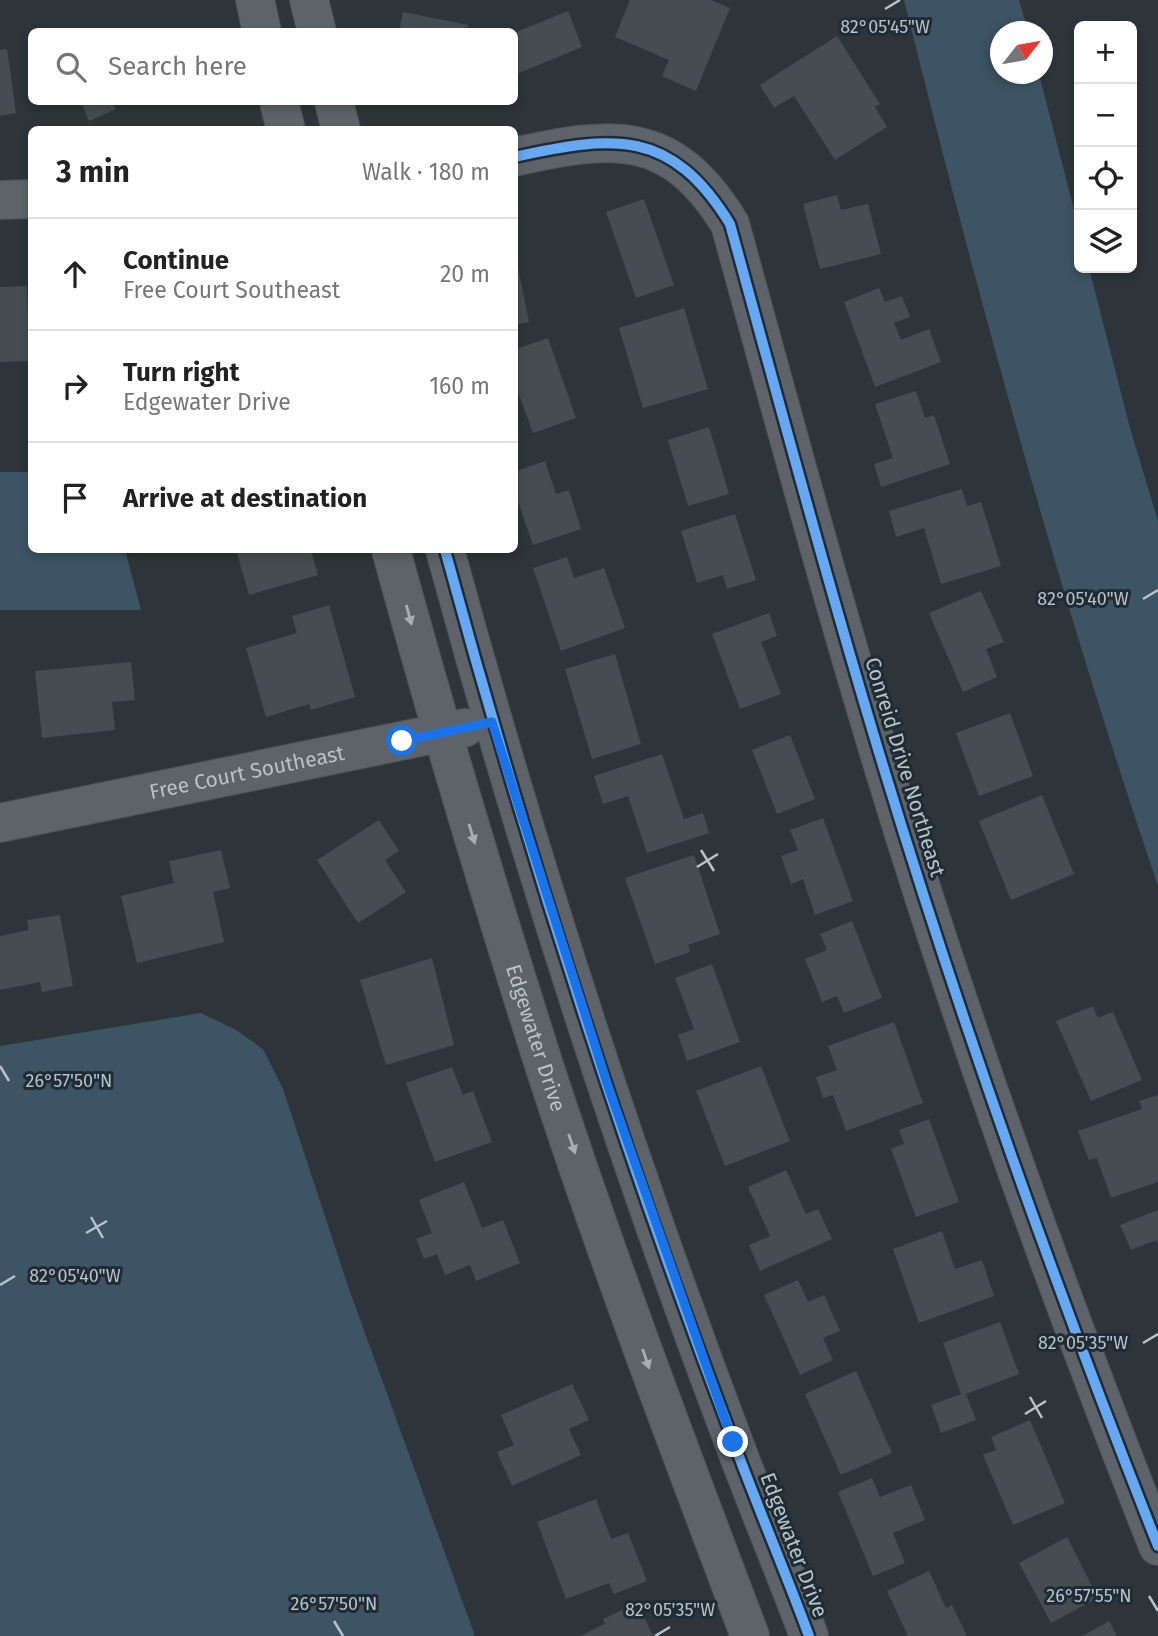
<!DOCTYPE html>
<meta charset="utf-8">
<style>
body{margin:0;font-family:"Fira Sans",sans-serif;background:#f2f2f2;color:#222}
.controls{position:absolute;right:21px;top:21px;display:grid;overflow:hidden;border-radius:10px;box-shadow:0 4px 10px #0003}
.controls button{width:63px;height:63px;display:grid;place-items:center;padding:0;border:0;border-bottom:2px solid #e0e0e0;background:#fff;color:#222;font:35px sans-serif}
.compass{position:absolute;left:990px;top:21px;width:63px;height:63px;border-radius:50%;background:#fff;box-shadow:0 4px 10px #0003;rotate:59deg}
.stop{position:absolute;width:21px;height:21px;margin:-16px;border:5px solid #1a73e8;border-radius:50%;background:#fff}
.stop.end{background:#1a73e8;border-color:#fff;box-shadow:0 2px 7px #0008}
.list{margin:0;padding:0;list-style:none}
h2{display:flex;justify-content:space-between;align-items:center;height:91px;margin:0;padding:0 28px;font-size:30px}
h2 small{font-size:23px;font-weight:400;color:#767676}
.list li{display:grid;grid-template-columns:46px 1fr auto;gap:21px;align-items:center;box-sizing:border-box;height:112px;padding:0 28px;border-top:2px solid #e0e0e0}
.list b{display:block;font-size:26px;white-space:nowrap}
.list p{margin:0;font-size:23px;white-space:nowrap;color:#767676}
.list em{font-size:23px;font-style:normal;color:#767676}
.icon{flex:none;width:38px;height:38px;fill:none;stroke:currentColor;stroke-width:2;stroke-linecap:round;stroke-linejoin:round}
.map{position:relative;flex:none;width:1158px;height:1636px;overflow:hidden}
.search{position:absolute;background:#fff;box-shadow:0 4px 10px #0003;left:28px;top:28px;width:490px;height:77px;display:flex;align-items:center;gap:18px;box-sizing:border-box;padding:0 24px;border-radius:10px;color:#767676;font-size:26px}
.panel{position:absolute;background:#fff;box-shadow:0 4px 10px #0003;left:28px;top:126px;width:490px;height:427px;border-radius:10px}
.map>svg:first-child{display:block}
</style>
<div class="map">
<svg width="1158" height="1636" viewBox="0 0 1158 1636">
<rect width="100%" height="100%" fill="#2d353a"/>
<g fill="#3c5464">
<path d="M904 0H1019L1028 31 1000 32V74H1039L1079 229V268H1089L1130 428 1158 521V886C1059 595 978 298 904 0Z"/>
<path d="M0 472H31L32 550H125L141 610H0Z"/>
<path d="M201 1013 236 1030 263 1049 283 1089 349 1289 475 1636H0V1046Z"/>
</g>
<g fill="#464d51">
<path d="M630 0H711L730 8 696 91 662 76 669 60 615 37Z"/>
<path d="M568 11 582 47 514 75V33Z"/>
<path d="M403 12 468 25 467 32H399Z"/>
<path d="M837 36 880 104 875 107 887 127 835 160 794 96 774 108 760 85Z"/>
<path d="M7 49 16 113 0 116V50Z"/>
<path d="M81 102H112L116 109 89 121Z"/>
<path d="M837 195 841 210 868 204 881 254 820 269 803 204Z"/>
<path d="M644 199 674 285 636 298 606 212Z"/>
<path d="M514 247 529 322 514 325Z"/>
<path d="M27 286 30 361 0 362V287Z"/>
<path d="M879 288 885 302 902 296 910 317 894 323 901 340 929 329 941 362 875 387 844 302Z"/>
<path d="M684 308 708 389 643 408 619 328Z"/>
<path d="M548 338 576 418 533 433 514 381V350Z"/>
<path d="M916 391 925 418 934 415 950 464 881 487 874 464 893 458 875 404Z"/>
<path d="M709 427 729 494 688 506 668 440Z"/>
<path d="M545 461 556 494 569 490 581 529 533 545 514 490V472Z"/>
<path d="M962 489 967 506 981 502 1001 566 941 584 924 528 896 537 889 511Z"/>
<path d="M735 514 756 580 727 589 723 575 697 583 681 531Z"/>
<path d="M236 550H311L318 575 249 595Z"/>
<path d="M567 557 574 578 604 568 625 628 561 651 533 568Z"/>
<path d="M981 591 1004 642 986 649 997 677 963 692 929 613Z"/>
<path d="M329 605 355 697 311 710 309 704 266 717 246 648 297 633 292 616Z"/>
<path d="M769 613 777 636 761 642 781 694 740 709 712 634Z"/>
<path d="M615 654 641 744 592 759 565 669Z"/>
<path d="M131 662 135 700 112 702 115 730 42 738 35 671Z"/>
<path d="M1010 713 1033 776 979 796 956 733Z"/>
<path d="M790 735 815 799 777 814 752 750Z"/>
<path d="M662 754 684 819 703 813 709 833 647 853 628 796 603 804 594 776Z"/>
<path d="M1042 795 1074 874 1011 900 979 821Z"/>
<path d="M823 818 853 901 815 915 803 879 791 884 781 856 798 850 790 830Z"/>
<path d="M379 820 399 851 385 860 406 892 358 923 317 860Z"/>
<path d="M221 850 230 888 213 892 224 942 137 963 121 896 174 883 169 861Z"/>
<path d="M694 855 720 934 688 945 690 952 655 964 625 878Z"/>
<path d="M60 915 73 986 42 992 40 982 0 990V936L29 930 27 920Z"/>
<path d="M852 921 882 998 844 1013 837 996 822 1002 805 959 827 950 820 934Z"/>
<path d="M432 958 454 1045 386 1065 360 980Z"/>
<path d="M712 964 740 1042 687 1061 678 1035 694 1029 675 978Z"/>
<path d="M1093 1006 1098 1018 1113 1012 1142 1080 1091 1101 1056 1021Z"/>
<path d="M894 1022 923 1103 846 1131 833 1095 823 1098 816 1077 837 1070 828 1046Z"/>
<path d="M761 1066 790 1141 725 1166 696 1091Z"/>
<path d="M452 1067 463 1095 473 1091 492 1142 435 1162 406 1083Z"/>
<path d="M1158 1095V1182L1111 1198 1097 1158 1089 1160 1078 1131 1142 1109 1139 1101Z"/>
<path d="M929 1119 959 1202 916 1217 891 1149 904 1144 899 1130Z"/>
<path d="M786 1170 806 1214 818 1209 832 1239 760 1271 749 1245 770 1236 748 1187Z"/>
<path d="M464 1182 482 1228 503 1220 520 1263 476 1281 470 1265 445 1275 437 1254 424 1259 416 1239 432 1233 419 1200Z"/>
<path d="M1158 1210V1244L1156 1240 1131 1250 1120 1225Z"/>
<path d="M942 1231 955 1269 982 1260 994 1296 919 1323 893 1249Z"/>
<path d="M798 1280 808 1302 824 1295 840 1331 823 1338 833 1360 800 1375 764 1295Z"/>
<path d="M1000 1322 1019 1374 966 1394 976 1420 941 1433 931 1405 961 1394 943 1343Z"/>
<path d="M856 1371 892 1453 841 1475 805 1394Z"/>
<path d="M572 1384 589 1420 569 1429 581 1455 512 1486 497 1452 514 1445 501 1415Z"/>
<path d="M1030 1420 1065 1503 1013 1525 983 1455 996 1450 991 1437Z"/>
<path d="M872 1478 880 1497 911 1485 925 1520 893 1533 905 1563 873 1576 838 1492Z"/>
<path d="M596 1499 611 1539 628 1533 647 1581 614 1594 609 1583 566 1599 537 1522Z"/>
<path d="M1067 1537 1098 1598 1051 1623 1019 1563Z"/>
<path d="M929 1571 946 1608 952 1605 967 1636H908L887 1591Z"/>
<path d="M638 1603 653 1636H580L605 1624 603 1619Z"/>
<path d="M1109 1621 1117 1636H1082Z"/>
</g>
<g fill="none" stroke-linecap="round" stroke-linejoin="round">
<defs>
<g id="minor">
<path d="M255 0 262 32"/>
<path d="M309 0 317 32"/>
<path d="M279 102 286 130"/>
<path d="M334 102 341 130"/>
<path d="M514 157C614 135 671 128 730 224 780 406 829 588 884 769 964 1032 1057 1291 1158 1546"/>
<path d="M0 200 32 199"/>
<path id="s1" d="M391 550C438 722 489 892 543 1062 606 1256 678 1446 750 1636"/>
<path d="M445 550C527 851 623 1150 734 1443 758 1508 785 1571 809 1636"/>
<path id="s2" d="M0 823 464 728"/>
</g>
</defs>
<use href="#minor" stroke="#4b5154" stroke-width="40"/>
<use href="#minor" stroke="#5d6368" stroke-width="38"/>
<defs>
<g id="cycleway">
<path d="M514 157C614 135 671 128 730 224 780 406 829 588 884 769 964 1032 1057 1291 1158 1546"/>
<path d="M445 550C527 851 623 1150 734 1443 758 1508 785 1571 809 1636"/>
</g>
</defs>
<use href="#cycleway" stroke="#202c35" stroke-width="15"/>
<use href="#cycleway" stroke="#66a8f1" stroke-width="10"/>
</g>
<defs><path id="oneway-solid" d="M-6-.8H1V-3.2L6.5 0L1 3.2V.8H-6Z" transform="scale(1.75)"/></defs>
<g fill="#a6afb6">
<use href="#oneway-solid" transform="translate(409 615) rotate(75)"/>
<use href="#oneway-solid" transform="translate(472 834) rotate(73)"/>
<use href="#oneway-solid" transform="translate(572 1144) rotate(71)"/>
<use href="#oneway-solid" transform="translate(646 1359) rotate(71)"/>
</g>
<g fill="none" stroke-linecap="round" stroke-linejoin="round">
<path stroke="#1a73e8" stroke-width="9" d="M402 741 492 722 608 1086 733 1442"/>
</g>
<path fill="none" stroke="#b8c2ca" stroke-width="2.5" d="M885 9 900 0M1143 599 1158 590M701 850 714 871M697 867 718 854M0 1066 9 1081M91 1217 103 1238M86 1233 107 1221M0 1285 15 1276M1143 1343 1158 1334M1030 1397 1042 1418M1025 1414 1046 1401M1149 1596 1158 1611M334 1621 343 1636M655 1636 670 1627"/>
<g text-anchor="middle" stroke-width="6" stroke-linejoin="round" paint-order="stroke">
<g font-size="21" fill="#b8c2ca" stroke="#202c35">
<text transform="translate(905 767) rotate(73)" y="7">Conreid Drive Northeast</text>
<text dy="7" stroke="none"><textPath href="#s2" startOffset="252">Free Court Southeast</textPath></text>
<text dy="7" stroke="none"><textPath href="#s1" startOffset="509">Edgewater Drive</textPath></text>
<text transform="translate(794 1545) rotate(69)" y="7">Edgewater Drive</text>
</g>
</g>
<g font-size="18" text-anchor="middle" fill="#b8c2ca" stroke="#202c35" stroke-width="6" stroke-linejoin="round" paint-order="stroke">
<text x="885" y="33">82°05'45"W</text>
<text x="1083" y="605">82°05'40"W</text>
<text x="69" y="1087">26°57'50"N</text>
<text x="75" y="1282">82°05'40"W</text>
<text x="1083" y="1349">82°05'35"W</text>
<text x="1089" y="1602">26°57'55"N</text>
<text x="334" y="1610">26°57'50"N</text>
<text x="670" y="1616">82°05'35"W</text>
</g>
</svg>
<div class="controls">
<button>+</button>
<button>−</button>
<button><svg class="icon" aria-label="locate" viewBox="0 0 24 24"><circle cx="12" cy="12" r="6"/><path d="M12 2v4M12 18v4M2 12h4M18 12h4"/></svg></button>
<button><svg class="icon" aria-label="layers" viewBox="0 0 24 24"><path d="M12 4l9 5-9 5-9-5zM3 14l9 5 9-5"/></svg></button>
</div>
<svg class="compass" viewBox="-18 -18 36 36"><path d="M0-13l5 13h-10z" fill="#e53935"/><path d="M0 13l5-13h-10z" fill="#767676"/></svg>
<div class="stop" style="left:402px;top:741px"></div>
<div class="stop end" style="left:733px;top:1442px"></div>
<div class="search"><svg class="icon" aria-label="search" viewBox="0 0 24 24"><circle cx="10" cy="10" r="6"/><path d="M15 15l6 6"/></svg>Search here</div>
<section class="panel">
<h2>3 min<small>Walk · 180 m</small></h2>
<ul class="list">
<li><svg class="icon" aria-label="ahead" viewBox="0 0 24 24"><path d="M12 20V5M6 11l6-6 6 6"/></svg><div><b>Continue</b><p>Free Court Southeast</p></div><em>20 m</em></li>
<li><svg class="icon" aria-label="right" viewBox="0 0 24 24"><path d="M7 20v-9h11M14 6l5 5-5 5"/></svg><div><b>Turn right</b><p>Edgewater Drive</p></div><em>160 m</em></li>
<li><svg class="icon" aria-label="arrive" viewBox="0 0 24 24"><path d="M6 21V4h12l-3 4 3 4H6"/></svg><div><b>Arrive at destination</b></div></li>
</ul>
</section>
</div>
